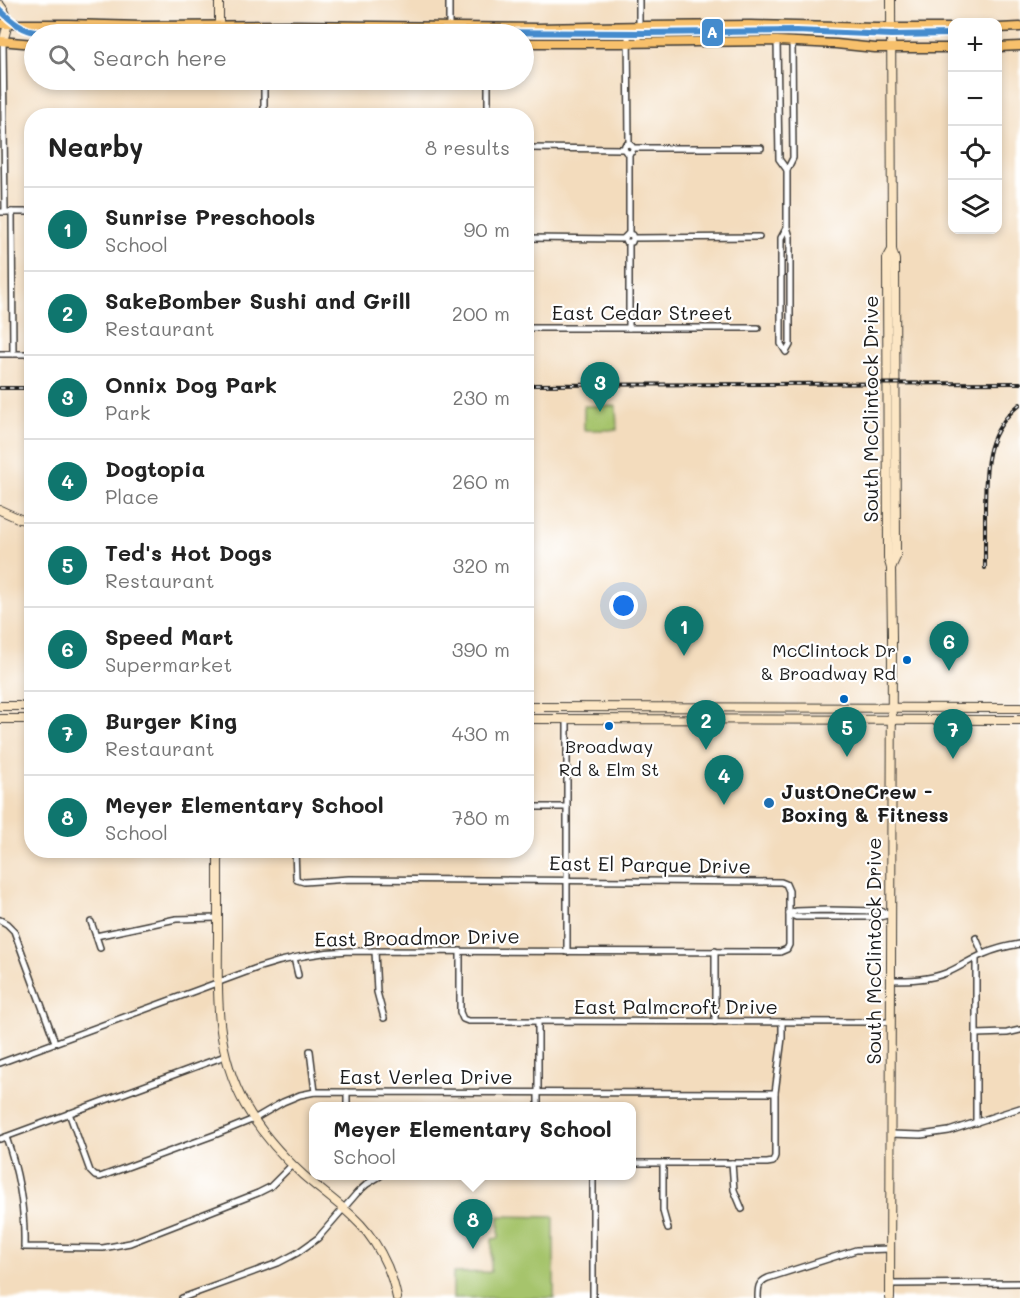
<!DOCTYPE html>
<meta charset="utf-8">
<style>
body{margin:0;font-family:Mali,sans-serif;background:#f6f6f6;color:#222}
.controls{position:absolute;right:18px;top:18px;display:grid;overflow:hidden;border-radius:12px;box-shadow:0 3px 9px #0003}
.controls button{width:54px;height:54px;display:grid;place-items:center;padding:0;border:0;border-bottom:2px solid #e0e0e0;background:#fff;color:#222;font:30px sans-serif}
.you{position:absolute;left:624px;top:606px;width:21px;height:21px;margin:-15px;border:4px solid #fff;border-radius:50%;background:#1a73e8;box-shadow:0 0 0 9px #1a73e833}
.badge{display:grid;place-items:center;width:39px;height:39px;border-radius:50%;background:#0f766e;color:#fff;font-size:20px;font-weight:700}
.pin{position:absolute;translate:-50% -50px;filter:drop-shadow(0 2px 3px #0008)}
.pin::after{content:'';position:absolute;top:32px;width:21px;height:18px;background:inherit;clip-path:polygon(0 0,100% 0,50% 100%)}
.popup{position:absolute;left:309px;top:1102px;width:327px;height:78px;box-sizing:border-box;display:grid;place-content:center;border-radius:12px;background:#fff;filter:drop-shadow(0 2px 4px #0005);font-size:20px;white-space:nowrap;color:#767676}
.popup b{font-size:22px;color:#222}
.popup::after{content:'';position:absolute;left:50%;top:100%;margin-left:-12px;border:12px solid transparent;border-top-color:#fff}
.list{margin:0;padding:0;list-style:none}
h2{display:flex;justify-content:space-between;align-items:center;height:78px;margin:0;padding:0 24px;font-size:26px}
h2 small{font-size:20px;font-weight:400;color:#767676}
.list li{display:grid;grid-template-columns:39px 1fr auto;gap:18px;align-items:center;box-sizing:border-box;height:84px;padding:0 24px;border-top:2px solid #e0e0e0}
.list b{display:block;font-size:22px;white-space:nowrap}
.list p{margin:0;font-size:20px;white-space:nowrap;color:#767676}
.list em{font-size:20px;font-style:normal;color:#767676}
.icon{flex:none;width:33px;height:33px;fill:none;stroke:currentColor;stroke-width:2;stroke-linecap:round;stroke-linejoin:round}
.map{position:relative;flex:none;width:1020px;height:1298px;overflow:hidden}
.search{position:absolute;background:#fff;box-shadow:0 3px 9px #0003;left:24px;top:24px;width:510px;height:66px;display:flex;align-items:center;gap:15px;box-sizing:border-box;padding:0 21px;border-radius:33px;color:#767676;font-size:22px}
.panel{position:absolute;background:#fff;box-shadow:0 3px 9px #0003;left:24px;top:108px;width:510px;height:750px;border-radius:24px}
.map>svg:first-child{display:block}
</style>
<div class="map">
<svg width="1020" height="1298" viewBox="0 0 1020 1298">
<rect width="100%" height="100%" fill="#fff"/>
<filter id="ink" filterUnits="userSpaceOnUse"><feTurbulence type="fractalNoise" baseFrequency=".0167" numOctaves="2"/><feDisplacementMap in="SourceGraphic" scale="12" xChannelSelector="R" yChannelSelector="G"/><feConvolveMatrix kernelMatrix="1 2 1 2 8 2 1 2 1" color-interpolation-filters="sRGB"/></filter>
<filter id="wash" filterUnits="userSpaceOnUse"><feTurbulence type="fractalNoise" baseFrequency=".008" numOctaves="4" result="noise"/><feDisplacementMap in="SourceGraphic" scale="24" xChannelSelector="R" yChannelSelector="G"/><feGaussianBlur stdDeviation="1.35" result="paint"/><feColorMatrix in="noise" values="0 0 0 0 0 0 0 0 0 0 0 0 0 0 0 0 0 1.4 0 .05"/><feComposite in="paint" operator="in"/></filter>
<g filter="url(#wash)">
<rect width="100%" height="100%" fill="#f3dcbd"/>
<g fill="#a6c46c" stroke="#617044" stroke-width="1.5">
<path d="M584 406H616L617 430H584Z"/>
<path d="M499 1216 554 1217V1298H453V1273L491 1272 492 1239 499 1238Z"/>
</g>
</g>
<g filter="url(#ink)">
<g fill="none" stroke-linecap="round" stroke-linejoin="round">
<defs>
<g id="street">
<path d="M639 0V43"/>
<path d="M628 26 629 144"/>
<path d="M449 28V0"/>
<path d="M3 41 5 212"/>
<path d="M777 41 779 159 787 170"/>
<path d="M264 116V80"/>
<path d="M488 116V80"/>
<path d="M526 148 624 149"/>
<path d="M633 148 632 152 629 153 626 152 624 149 625 145 629 144 632 146 633 148H761"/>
<path d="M629 153V234"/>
<path d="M0 212H32"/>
<path d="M12 212 13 354"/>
<path d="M787 227 781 238V344L786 352 790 345V237L787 227V170L793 158 792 41"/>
<path d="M526 238 624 239"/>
<path d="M633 238 632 242H626L624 238 628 234 632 235 633 238 759 237"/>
<path d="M629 243V328"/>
<path d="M526 328H758"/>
<path d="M0 354H32"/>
<path d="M526 807H567"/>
<path d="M827 910 880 911 891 914 880 917H796L789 914 796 911Z"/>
<path d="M0 920 7 924 14 931 55 1042"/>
<path d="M91 922 96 936 176 919 218 918"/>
<path d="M96 936 100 948"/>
<path d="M976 938 983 954"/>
<path d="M375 951 377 992 384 1018"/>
<path d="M460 951V1012L463 1019 468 1021 890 1022"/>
<path d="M715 951V1022"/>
<path d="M567 952V719"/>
<path d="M294 958 298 975"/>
<path d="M890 980C909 980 928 980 946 973 959 968 971 959 984 954 995 949 1008 946 1020 944"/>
<path d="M538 1022V1106"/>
<path d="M976 1034 1007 1033 1020 1030"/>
<path d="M310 1051 315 1092"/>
<path d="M0 1063 257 968C287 958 318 952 350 951L780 952 787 949 789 945V891L786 884 781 882 349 879 304 882 297 880 296 877 295 850"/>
<path d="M347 1092V1106"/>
<path d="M69 1113 90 1171 95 1176 100 1177 217 1134 254 1119 283 1102 300 1095 315 1092 775 1093"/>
<path d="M976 1123V958"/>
<path d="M890 1134 921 1135 949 1131 1020 1108"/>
<path d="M6 1137C19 1173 25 1209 24 1247L103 1248 130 1243 258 1193 270 1187 292 1165"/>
<path d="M0 1139 225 1056"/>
<path d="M632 1163H767L773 1162 775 1156V1093L782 1038V1022"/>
<path d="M663 1163V1211L668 1229"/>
<path d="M732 1163 734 1190 742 1209"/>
<path d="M890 1284 1020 1283"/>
<path d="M182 1298 278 1263 297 1253 318 1238 357 1193 367 1184 380 1176"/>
<path d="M593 1298V1176"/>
<path d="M758 1298C758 1288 758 1282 768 1278L856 1250 890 1249"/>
</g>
<g id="secondary">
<path d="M891 0 892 250 895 260 896 557 891 568"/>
<path d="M0 5C11 18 8 26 3 41"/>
<path d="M219 34V0"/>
<path d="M0 510 20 519 32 522"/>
<path d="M0 706H32"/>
<path d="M526 707 1020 708"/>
<path d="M0 719H32"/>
<path d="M526 719 1020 720"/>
<path d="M218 850C218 881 218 911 218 941 217 999 216 1053 245 1105 260 1131 281 1155 303 1175 319 1189 336 1201 352 1216 375 1237 391 1267 397 1298"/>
<path d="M890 1298 892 637 891 568 888 558 887 259 892 250"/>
</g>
<g id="primary">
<path d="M0 24H68L142 26 297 25 537 28 646 26 750 25 876 28H952"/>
<path d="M998 28 1020 27"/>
<path d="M0 41 34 44"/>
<path d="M524 43H620L777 41 836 44 875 48H952"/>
<path d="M998 47 1020 46"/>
</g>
</defs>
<use href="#street" stroke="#3c3934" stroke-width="8"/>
<use href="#secondary" stroke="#3c3934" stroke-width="10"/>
<use href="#primary" stroke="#3c3934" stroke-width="11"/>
<use href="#street" stroke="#fff" stroke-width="5"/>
<use href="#secondary" stroke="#fce6c4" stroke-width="8"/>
<use href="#primary" stroke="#f7c06c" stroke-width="8"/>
<defs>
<g id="rail">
<path d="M526 385 1020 383"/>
<path d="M0 388H32"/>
<path d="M985 568C985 548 985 527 985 507 986 465 985 433 1020 404"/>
</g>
</defs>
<use href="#rail" stroke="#1c1c1c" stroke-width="4"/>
<use href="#rail" stroke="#fff" stroke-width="1.5" stroke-dasharray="4.5" stroke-linecap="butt"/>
<defs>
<path id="rail-1" d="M0 10C12 22 23 31 40 33L228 31 646 33 796 31 891 35 952 34"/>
</defs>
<use href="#rail-1" stroke="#fff" stroke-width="10"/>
<use href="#rail-1" stroke="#448bcd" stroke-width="6"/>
</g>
</g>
<g fill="#0065bd" stroke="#fff" stroke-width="2">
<circle cx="907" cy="660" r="5"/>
<circle cx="844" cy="699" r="5"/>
<circle cx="609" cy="726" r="5"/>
</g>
<circle fill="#1f6fb2" stroke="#fff" stroke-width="2" cx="769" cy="803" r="6"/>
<g text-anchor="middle" stroke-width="4.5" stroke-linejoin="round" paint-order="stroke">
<g font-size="18" fill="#1c1c1c" stroke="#fff" text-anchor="end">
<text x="896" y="657">McClintock Dr<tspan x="896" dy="23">&amp; Broadway Rd</tspan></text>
<text x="609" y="753" text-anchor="middle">Broadway<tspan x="609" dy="23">Rd &amp; Elm St</tspan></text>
</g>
<g font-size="20" fill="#1c1c1c" stroke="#fff">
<text x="642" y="320">East Cedar Street</text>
<text transform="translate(871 409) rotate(-90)" y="7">South McClintock Drive</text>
<text transform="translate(650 865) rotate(1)" y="7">East El Parque Drive</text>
<text transform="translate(417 938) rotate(-1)" y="7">East Broadmor Drive</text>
<text transform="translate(874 951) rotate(-90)" y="7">South McClintock Drive</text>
<text x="676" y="1014">East Palmcroft Drive</text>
<text x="426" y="1084">East Verlea Drive</text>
</g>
<g font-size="20" font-weight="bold" fill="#1c1c1c" stroke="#fff" text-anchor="start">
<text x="781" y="799">JustOneCrew -<tspan x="781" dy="23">Boxing &amp; Fitness</tspan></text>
</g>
</g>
<rect stroke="#fff" stroke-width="2" x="701" y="18" width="23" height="29" rx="6" fill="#448bcd"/>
<g font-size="16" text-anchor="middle" font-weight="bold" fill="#fff">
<text x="712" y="38">A</text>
</g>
</svg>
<div class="controls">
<button>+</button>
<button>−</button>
<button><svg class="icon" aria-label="locate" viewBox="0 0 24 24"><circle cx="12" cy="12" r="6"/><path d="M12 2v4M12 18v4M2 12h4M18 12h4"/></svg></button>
<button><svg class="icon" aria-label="layers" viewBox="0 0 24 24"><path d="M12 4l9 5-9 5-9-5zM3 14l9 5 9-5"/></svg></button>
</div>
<div class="you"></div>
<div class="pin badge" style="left:684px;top:656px">1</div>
<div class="pin badge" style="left:706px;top:750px">2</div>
<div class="pin badge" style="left:600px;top:412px">3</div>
<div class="pin badge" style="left:724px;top:805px">4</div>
<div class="pin badge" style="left:847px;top:757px">5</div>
<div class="pin badge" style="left:949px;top:671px">6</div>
<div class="pin badge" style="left:953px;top:759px">7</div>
<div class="pin badge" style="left:473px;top:1249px">8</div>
<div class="popup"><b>Meyer Elementary School</b>School</div>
<div class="search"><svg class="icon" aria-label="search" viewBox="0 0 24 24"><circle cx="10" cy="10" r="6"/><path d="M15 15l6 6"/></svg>Search here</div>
<section class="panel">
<h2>Nearby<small>8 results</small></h2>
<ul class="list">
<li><span class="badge">1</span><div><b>Sunrise Preschools</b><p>School</p></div><em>90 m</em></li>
<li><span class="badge">2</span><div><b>SakeBomber Sushi and Grill</b><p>Restaurant</p></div><em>200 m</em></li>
<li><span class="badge">3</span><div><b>Onnix Dog Park</b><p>Park</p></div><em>230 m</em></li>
<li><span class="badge">4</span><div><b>Dogtopia</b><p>Place</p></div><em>260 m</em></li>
<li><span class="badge">5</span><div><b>Ted's Hot Dogs</b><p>Restaurant</p></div><em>320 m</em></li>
<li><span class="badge">6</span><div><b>Speed Mart</b><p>Supermarket</p></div><em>390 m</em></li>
<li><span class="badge">7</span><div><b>Burger King</b><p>Restaurant</p></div><em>430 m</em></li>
<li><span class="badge">8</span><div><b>Meyer Elementary School</b><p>School</p></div><em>780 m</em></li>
</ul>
</section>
</div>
